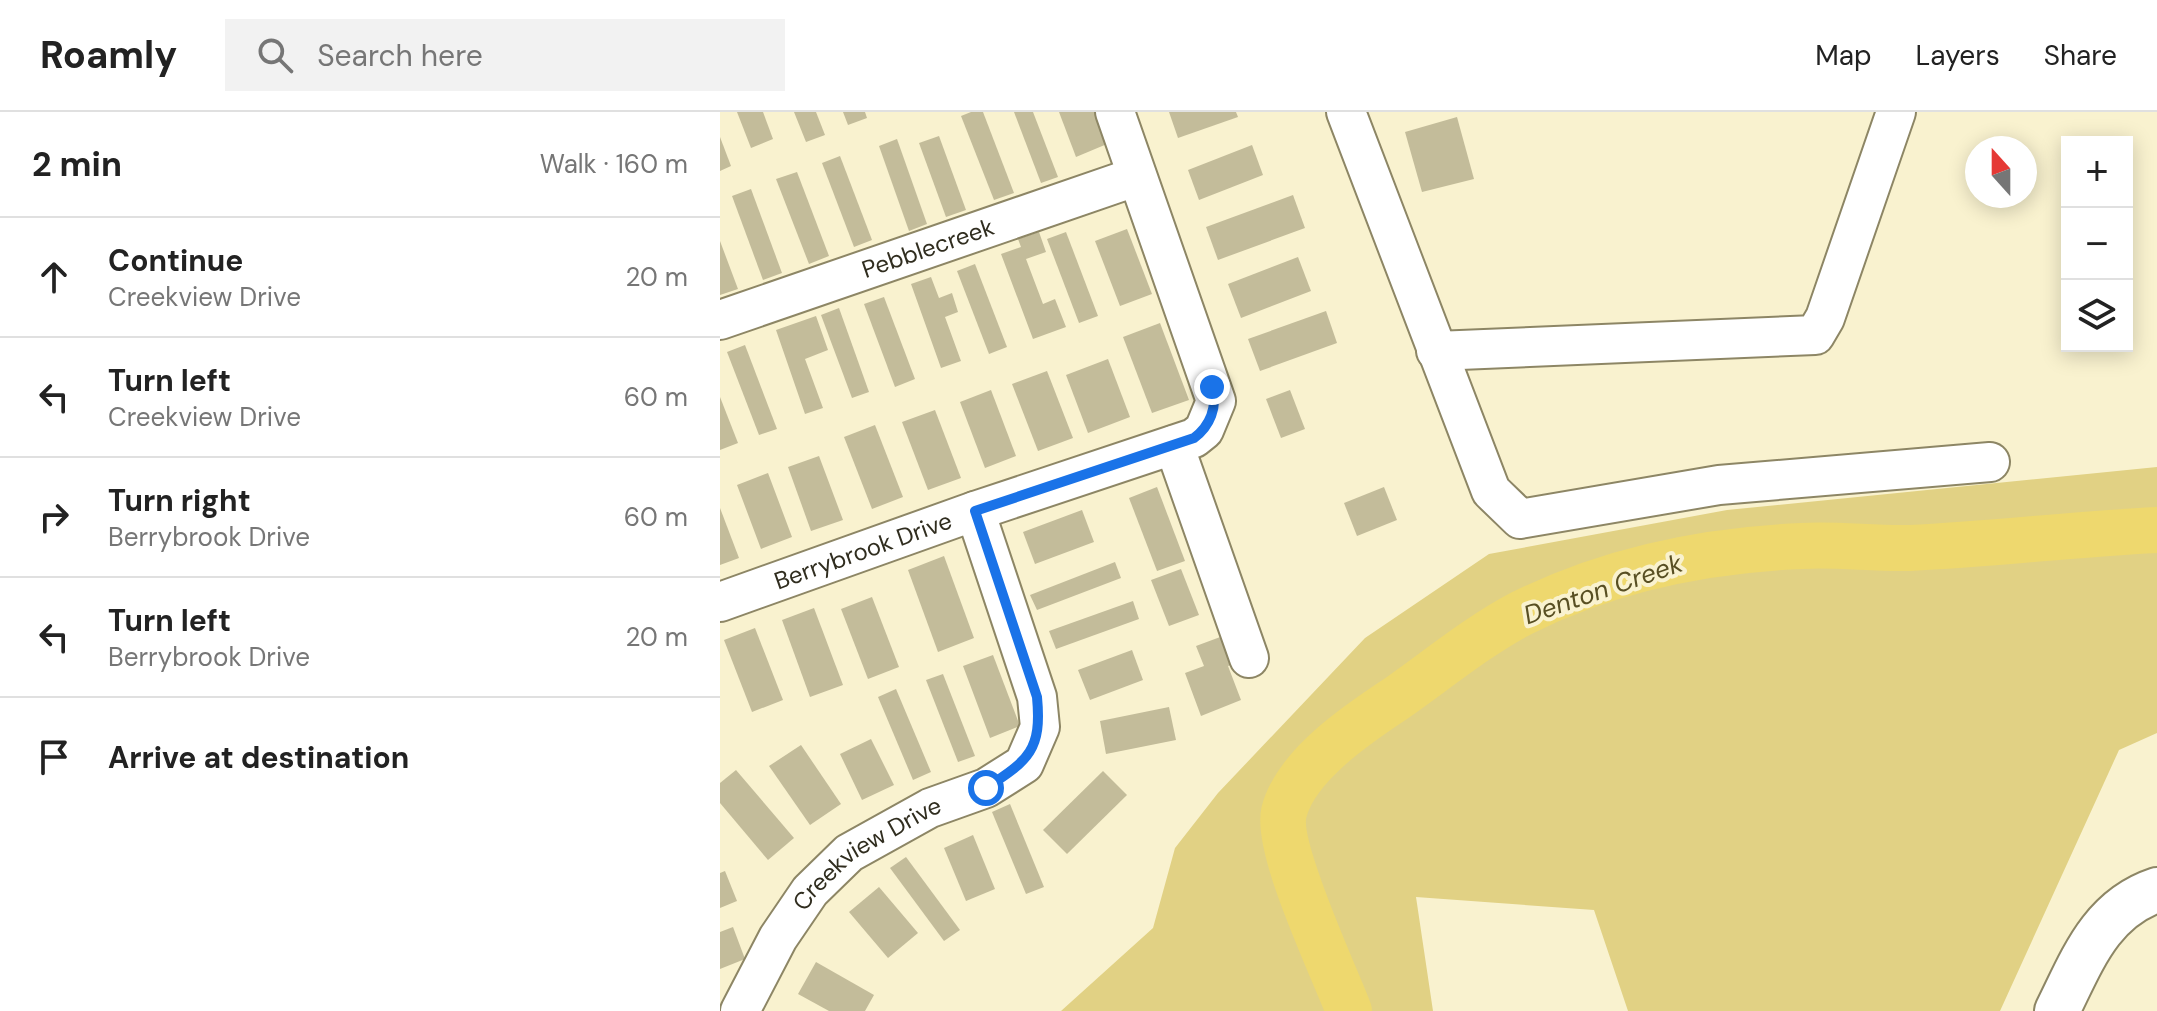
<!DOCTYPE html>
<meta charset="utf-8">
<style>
body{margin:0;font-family:"DM Sans",sans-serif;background:#f2f2f2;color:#222}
.controls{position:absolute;right:24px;top:24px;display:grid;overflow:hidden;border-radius:0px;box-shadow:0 4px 20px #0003}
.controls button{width:72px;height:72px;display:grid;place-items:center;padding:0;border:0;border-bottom:2px solid #e0e0e0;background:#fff;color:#222;font:40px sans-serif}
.compass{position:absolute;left:1245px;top:24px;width:72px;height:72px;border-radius:50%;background:#fff;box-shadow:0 4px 20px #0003;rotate:339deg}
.stop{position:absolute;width:24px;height:24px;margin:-18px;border:6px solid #1a73e8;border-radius:50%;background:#fff}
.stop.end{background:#1a73e8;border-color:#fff;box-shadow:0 2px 8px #0008}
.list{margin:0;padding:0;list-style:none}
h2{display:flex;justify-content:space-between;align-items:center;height:104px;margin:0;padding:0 32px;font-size:34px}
h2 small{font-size:26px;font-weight:400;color:#767676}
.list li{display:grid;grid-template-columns:52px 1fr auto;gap:24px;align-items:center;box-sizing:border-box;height:120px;padding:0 32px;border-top:2px solid #e0e0e0}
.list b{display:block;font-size:30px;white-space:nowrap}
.list p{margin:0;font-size:26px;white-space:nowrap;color:#767676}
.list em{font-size:26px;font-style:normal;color:#767676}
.icon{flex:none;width:44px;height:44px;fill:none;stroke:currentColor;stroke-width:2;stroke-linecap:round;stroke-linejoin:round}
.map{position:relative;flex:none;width:1437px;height:899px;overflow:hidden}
header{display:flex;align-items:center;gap:48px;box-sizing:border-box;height:112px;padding:0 40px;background:#fff;border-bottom:2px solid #e0e0e0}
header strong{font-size:38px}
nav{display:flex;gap:44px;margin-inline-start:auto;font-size:28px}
.search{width:560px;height:72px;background:#f2f2f2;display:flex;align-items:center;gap:20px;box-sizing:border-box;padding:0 28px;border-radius:0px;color:#767676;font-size:30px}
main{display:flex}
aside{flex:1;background:#fff}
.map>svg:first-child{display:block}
</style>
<header>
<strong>Roamly</strong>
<div class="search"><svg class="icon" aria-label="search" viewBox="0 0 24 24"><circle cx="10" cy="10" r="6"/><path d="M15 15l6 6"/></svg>Search here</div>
<nav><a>Map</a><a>Layers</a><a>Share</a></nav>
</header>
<main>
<aside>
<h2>2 min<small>Walk · 160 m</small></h2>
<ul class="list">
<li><svg class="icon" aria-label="ahead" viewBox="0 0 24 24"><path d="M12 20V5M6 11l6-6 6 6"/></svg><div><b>Continue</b><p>Creekview Drive</p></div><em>20 m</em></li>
<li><svg class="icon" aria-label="left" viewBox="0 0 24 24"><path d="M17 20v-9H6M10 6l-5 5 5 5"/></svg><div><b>Turn left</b><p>Creekview Drive</p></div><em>60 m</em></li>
<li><svg class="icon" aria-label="right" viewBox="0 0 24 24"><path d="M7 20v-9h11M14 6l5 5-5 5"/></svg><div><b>Turn right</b><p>Berrybrook Drive</p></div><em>60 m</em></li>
<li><svg class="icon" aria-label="left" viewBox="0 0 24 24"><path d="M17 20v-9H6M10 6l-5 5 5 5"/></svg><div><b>Turn left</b><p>Berrybrook Drive</p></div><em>20 m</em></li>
<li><svg class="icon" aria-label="arrive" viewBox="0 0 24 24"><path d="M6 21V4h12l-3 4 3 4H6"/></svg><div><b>Arrive at destination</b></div></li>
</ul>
</aside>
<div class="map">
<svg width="1437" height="899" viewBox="0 0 1437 899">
<rect width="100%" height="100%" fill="#f9f2cf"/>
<path fill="#e1d184" d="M1437 355V621L1399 638 1280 899H908L874 798 696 785 713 899H341L433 816 455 736 498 681 645 526 769 442 1007 398Z"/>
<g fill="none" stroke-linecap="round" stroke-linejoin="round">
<path stroke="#eed86e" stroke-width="46" d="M629 899C614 859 555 736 564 700 576 653 639 611 677 586 717 558 758 524 802 501 888 458 986 438 1082 434 1118 432 1154 437 1190 436 1273 432 1355 422 1437 418"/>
</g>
<g fill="#c3bc9a">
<path d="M17 0H43L53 27 31 36Z"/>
<path d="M74 0H96L105 23 86 30Z"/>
<path d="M123 0H145L147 6 128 13Z"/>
<path d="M251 0H263L294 81 274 88 241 4Z"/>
<path d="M294 0H313L338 65 321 71Z"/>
<path d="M339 0H375L387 32 356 45Z"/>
<path d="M449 0H516L518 5 458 26Z"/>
<path d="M737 5 754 67 702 80 685 20Z"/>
<path d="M219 24 246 98 226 105 199 31Z"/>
<path d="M0 25 11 54 0 59Z"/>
<path d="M177 27 207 112 189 119 159 34Z"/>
<path d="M532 33 543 63 479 88 468 58Z"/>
<path d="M120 44 152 128 134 135 102 51Z"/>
<path d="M77 60 109 144 89 152 56 67Z"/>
<path d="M31 77 62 161 43 168 12 84Z"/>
<path d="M573 83 585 116 498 148 486 115Z"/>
<path d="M407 117 432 182 400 194 375 129Z"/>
<path d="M319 120 326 140 306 147 323 192 335 187 346 215 313 227 281 142 301 135 298 127Z"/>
<path d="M346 120 378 204 359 211 327 127Z"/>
<path d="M0 129 18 177 0 183Z"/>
<path d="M578 145 591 179 521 206 508 172Z"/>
<path d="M255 152 287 235 269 242 237 159Z"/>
<path d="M211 165 219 186 232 181 238 200 225 205 241 249 221 256 191 172Z"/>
<path d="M164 185 195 267 175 275 144 192Z"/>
<path d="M119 196 149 280 132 286 101 203Z"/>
<path d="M606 199 617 231 540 259 528 227Z"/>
<path d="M96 204 108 238 85 247 103 296 85 302 56 218Z"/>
<path d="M440 211 469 288 432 301 403 225Z"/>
<path d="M25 233 57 317 39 323 7 240Z"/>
<path d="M388 247 410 305 368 321 346 263Z"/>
<path d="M327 259 353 326 318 339 292 272Z"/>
<path d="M271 278 296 344 265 356 240 290Z"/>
<path d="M570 278 585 317 561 326 546 287Z"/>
<path d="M0 285 18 331 0 338Z"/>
<path d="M215 298 241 366 208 378 182 310Z"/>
<path d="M155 313 183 385 152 397 124 325Z"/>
<path d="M99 344 123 408 91 419 68 355Z"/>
<path d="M48 361 72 425 41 437 17 373Z"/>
<path d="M437 375 465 449 437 459 409 386Z"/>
<path d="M664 375 677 408 637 424 624 391Z"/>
<path d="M0 396 19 446 0 453Z"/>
<path d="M362 398 374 430 315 452 303 420Z"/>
<path d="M224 444 254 526 218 540 188 458Z"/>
<path d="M395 450 401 466 317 498 310 483Z"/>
<path d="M461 457 479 503 449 514 431 468Z"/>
<path d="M152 485 179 555 148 567 121 497Z"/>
<path d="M413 489 419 507 336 537 329 519Z"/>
<path d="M94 496 123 573 90 585 62 508Z"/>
<path d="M35 516 63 588 32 600 4 528Z"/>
<path d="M511 521 522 549 508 554 521 588 481 604 465 561 484 554 476 534Z"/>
<path d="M412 538 423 568 370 588 358 558Z"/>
<path d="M273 543 300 614 270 626 243 554Z"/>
<path d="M223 562 255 644 238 650 206 568Z"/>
<path d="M176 577 211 660 193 668 158 585Z"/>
<path d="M449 595 456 628 386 642 380 609Z"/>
<path d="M151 627 174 673 142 688 120 642Z"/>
<path d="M81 633 121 692 90 713 49 654Z"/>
<path d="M16 658 74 726 48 748 0 691V671Z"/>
<path d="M383 659 407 683 347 742 323 718Z"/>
<path d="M290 692 324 775 306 782 272 700Z"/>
<path d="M253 723 275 777 246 789 224 736Z"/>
<path d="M186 745 240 818 224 829 170 756Z"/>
<path d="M5 759 17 789 0 796V761Z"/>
<path d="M159 775 198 821 168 846 129 800Z"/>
<path d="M13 815 25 847 0 857V820Z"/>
<path d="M96 850 154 883 145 899H109L78 882Z"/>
</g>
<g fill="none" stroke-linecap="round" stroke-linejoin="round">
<defs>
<g id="minor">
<path d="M626 0 771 379 800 407 999 373 1270 350"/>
<path id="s1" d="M0 208 415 65"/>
<path d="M716 239 1095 223 1105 206 1176 0"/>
<path d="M454 333 529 546"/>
<path id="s2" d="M0 490 255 399 474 326 484 318 496 289 395 0"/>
<path id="s3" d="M20 899 58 826 90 779 129 741 210 696 266 676 304 652 320 615 317 585 255 399"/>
</g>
<path id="major" d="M1337 899C1362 849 1380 797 1437 778"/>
</defs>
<use href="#minor" stroke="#8d8665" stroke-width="42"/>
<use href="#major" stroke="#8d8665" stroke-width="48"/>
<use href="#minor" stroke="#fff" stroke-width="38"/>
<use href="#major" stroke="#fff" stroke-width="44"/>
</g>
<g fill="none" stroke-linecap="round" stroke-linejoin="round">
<path stroke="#1a73e8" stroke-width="10" d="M266 676C309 648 322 638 317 585L255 399 474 326C490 314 498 295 492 275"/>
</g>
<g text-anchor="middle" stroke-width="8" stroke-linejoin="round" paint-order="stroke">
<g font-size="24" fill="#302d1f" stroke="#f9f2cf">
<text dy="8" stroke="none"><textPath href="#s1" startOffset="220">Pebblecreek</textPath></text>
<text dy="8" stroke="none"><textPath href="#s2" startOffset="152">Berrybrook Drive</textPath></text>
<text dy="8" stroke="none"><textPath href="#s3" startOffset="208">Creekview Drive</textPath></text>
</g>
<g font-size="26" font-style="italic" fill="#584f23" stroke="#f9f2cf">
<text transform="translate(883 477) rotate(-19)" y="9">Denton Creek</text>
</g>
</g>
</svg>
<div class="controls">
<button>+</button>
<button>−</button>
<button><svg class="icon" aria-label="layers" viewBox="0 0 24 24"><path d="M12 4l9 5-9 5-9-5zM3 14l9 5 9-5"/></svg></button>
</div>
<svg class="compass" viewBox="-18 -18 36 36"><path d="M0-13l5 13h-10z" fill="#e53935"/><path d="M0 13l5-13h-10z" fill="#767676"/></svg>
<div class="stop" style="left:266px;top:676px"></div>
<div class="stop end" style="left:492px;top:275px"></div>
</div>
</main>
